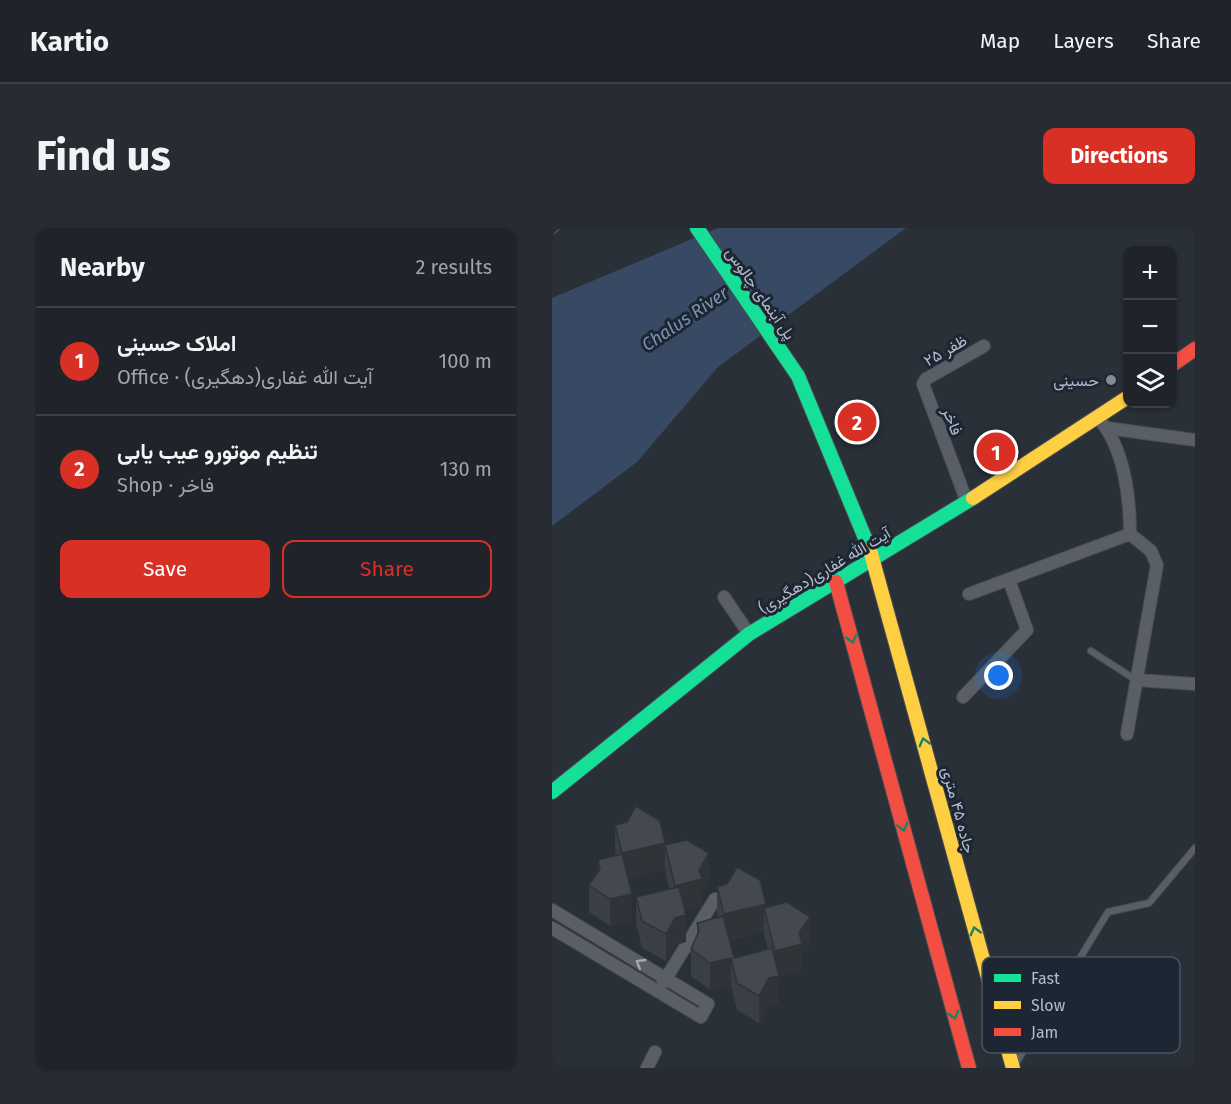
<!DOCTYPE html>
<meta charset="utf-8">
<style>
body{margin:0;font-family:"Fira Sans",Vazirmatn,sans-serif;background:#282c32;color:#f1f3f6}
.controls{position:absolute;right:18px;top:18px;display:grid;overflow:hidden;border-radius:12px;box-shadow:0 2px 4px #0004}
.controls button{width:54px;height:54px;display:grid;place-items:center;padding:0;border:0;border-bottom:2px solid #3d4147;background:#20242a;color:#f1f3f6;font:30px sans-serif}
.you{position:absolute;left:447px;top:448px;width:21px;height:21px;margin:-15px;border:4px solid #fff;border-radius:50%;background:#1a73e8;box-shadow:0 0 0 9px #1a73e833}
.badge{display:grid;place-items:center;width:39px;height:39px;border-radius:50%;background:#d93025;color:#fff;font-size:20px;font-weight:700}
.pin{position:absolute;translate:-50% -50%;border:3px solid #fff;box-shadow:0 2px 6px #0006}
.list{margin:0;padding:0;list-style:none}
h2{display:flex;justify-content:space-between;align-items:center;height:78px;margin:0;padding:0 24px;font-size:26px}
h2 small{font-size:20px;font-weight:400;color:#a2a4a8}
.list li{display:grid;grid-template-columns:39px 1fr auto;gap:18px;align-items:center;box-sizing:border-box;height:108px;padding:0 24px;border-top:2px solid #3d4147}
.list b{display:block;font-size:22px;white-space:nowrap}
.list p{margin:0;font-size:20px;white-space:nowrap;color:#a2a4a8}
.list em{font-size:20px;font-style:normal;color:#a2a4a8}
.actions{display:flex;gap:12px;padding:18px 24px}
.actions a{flex:1;padding:14px 0;border:2px solid #d93025;border-radius:12px;text-align:center;font-size:21px;color:#d93025}
.actions .main{background:#d93025;color:#fff}
.icon{flex:none;width:33px;height:33px;fill:none;stroke:currentColor;stroke-width:2;stroke-linecap:round;stroke-linejoin:round}
.map{position:relative;flex:none;width:643px;height:840px;overflow:hidden;border-radius:12px}
header{display:flex;align-items:center;gap:36px;box-sizing:border-box;height:84px;padding:0 30px;background:#20242a;border-bottom:2px solid #3d4147}
header strong{font-size:28px}
nav{display:flex;gap:33px;margin-inline-start:auto;font-size:21px}
.intro{display:flex;align-items:center;justify-content:space-between;box-sizing:border-box;height:144px;padding:0 36px}
h1{margin:0;font-size:42px}
.button{padding:15px 27px;border-radius:12px;background:#d93025;color:#fff;font-size:21px;font-weight:700}
main{display:flex;gap:36px;padding:0 36px}
aside{flex:1;background:#20242a;border-radius:12px;box-shadow:0 2px 4px #0004}
.map>svg:first-child{display:block}
</style>
<header>
<strong>Kartio</strong>
<nav><a>Map</a><a>Layers</a><a>Share</a></nav>
</header>
<div class="intro"><h1>Find us</h1><a class="button">Directions</a></div>
<main>
<aside>
<h2>Nearby<small>2 results</small></h2>
<ul class="list">
<li><span class="badge">1</span><div><b>املاک حسینی</b><p>Office · آیت الله غفاری(دهگیری)</p></div><em>100 m</em></li>
<li><span class="badge">2</span><div><b>تنظیم موتورو عیب یابی</b><p>Shop · فاخر</p></div><em>130 m</em></li>
</ul>
<div class="actions"><a class="main">Save</a><a>Share</a></div>
</aside>
<div class="map">
<svg width="643" height="840" viewBox="0 0 643 840">
<rect width="100%" height="100%" fill="#2a3038"/>
<path fill="#384963" d="M166 0H354L166 139 85 234 0 298V70Z"/>
<g fill="none" stroke-linecap="round" stroke-linejoin="round">
<defs>
<g id="lane">
<path d="M0 3 4 0"/>
<path d="M539 423 584 452"/>
<path d="M463 837 556 684 597 675 643 620"/>
</g>
<g id="street">
<path d="M555 200 643 212"/>
<path d="M415 274 371 156 374 151 432 118"/>
<path d="M417 366 578 306C578 269 572 218 546 190"/>
<path d="M172 369 197 406"/>
<path d="M585 452 643 456"/>
<path d="M411 469 475 402 457 352"/>
<path d="M575 506 605 337 599 323 578 306"/>
<path d="M0 682 156 776 149 789 0 700"/>
<path d="M111 755 163 671"/>
<path d="M95 840 103 824"/>
</g>
<g id="fast">
<path d="M145 0 246 148 318 322"/>
<path d="M0 564 197 406 421 270"/>
</g>
<g id="slow">
<path d="M421 270 576 169"/>
<path d="M318 322 461 840"/>
</g>
<g id="jam">
<path d="M620 137 643 121"/>
<path d="M284 354 417 840"/>
</g>
</defs>
<use href="#lane" stroke="#484c53" stroke-width="8"/>
<use href="#street" stroke="#484c53" stroke-width="14"/>
<use href="#fast" stroke="#484c53" stroke-width="16"/>
<use href="#slow" stroke="#484c53" stroke-width="16"/>
<use href="#jam" stroke="#484c53" stroke-width="16"/>
<use href="#lane" stroke="#5a5e66" stroke-width="6"/>
<use href="#street" stroke="#5a5e66" stroke-width="12"/>
<use href="#fast" stroke="#16e098" stroke-width="14"/>
<use href="#slow" stroke="#ffcf43" stroke-width="14"/>
<use href="#jam" stroke="#f24e42" stroke-width="14"/>
</g>
<g fill="#3a3f45" fill-rule="evenodd">
<path d="M63 597 113 617 157 651 150 665V678L132 683 134 714 123 717 114 733 90 720 84 696V669L117 661 113 642 76 650 80 692 58 698 37 684V657L46 645V632L64 628 63 624Z"/>
<path d="M165 659 214 680 258 716 250 727V743L227 749V775L217 777 207 795 185 782 179 757 158 762 139 748V721L145 707V695L166 689 165 686ZM212 703V707L216 722 182 730 178 712Z"/>
</g>
<g fill="#303338">
<path d="M113 615V642L70 652V625Z"/>
<path d="M157 625V651L150 665V678L123 685V658L147 642Z"/>
<path d="M80 666V692L58 698V671Z"/>
<path d="M214 676V688L212 680V703L172 713V686Z"/>
<path d="M134 687V714L123 717 114 733V706L123 690Z"/>
<path d="M258 689V716L250 727V743L227 749V775L217 777 207 795V768L217 750 223 749V723L247 705Z"/>
<path d="M179 730V757L158 762V735Z"/>
</g>
<g fill="#444950" stroke="#303338" stroke-width="1.5">
<path d="M84 578 108 593 113 615 70 625 63 597 75 594Z"/>
<path d="M135 612 157 625 147 642 150 651 123 658 113 617Z"/>
<path d="M70 626 80 666 58 671 37 657 48 641 46 632Z"/>
<path d="M185 639 208 652 214 676 172 686 165 659 175 656Z"/>
<path d="M127 659 134 687 123 690 114 706 90 693 84 669Z"/>
<path d="M235 674 258 689 247 705 250 716 223 723 212 680Z"/>
<path d="M171 688 182 730 220 720 227 748 217 750 207 768 185 755 179 730 158 735 139 721 147 703 145 695Z"/>
</g>
<defs><path id="oneway-chevron" d="M-2-3.5L2.5 0L-2 3.5" fill="none" stroke-width="1.6" stroke-linecap="round" stroke-linejoin="round" transform="scale(1.5)"/></defs>
<g stroke="#1a8366">
<use href="#oneway-chevron" transform="translate(300 411) rotate(75)"/>
<use href="#oneway-chevron" transform="translate(372 514) rotate(-105)"/>
<use href="#oneway-chevron" transform="translate(351 599) rotate(75)"/>
<use href="#oneway-chevron" transform="translate(423 703) rotate(-105)"/>
<use href="#oneway-chevron" transform="translate(402 787) rotate(75)"/>
</g>
<use stroke="#a2a9b5" href="#oneway-chevron" transform="translate(88 735) rotate(-149)"/>
<circle fill="#848b96" stroke="#1d2633" stroke-width="2" cx="559" cy="152" r="6"/>
<g text-anchor="middle" stroke-width="6" stroke-linejoin="round" paint-order="stroke">
<g font-size="16" fill="#b4bcc9" stroke="#1d2633">
<text transform="translate(209 65) rotate(55)" y="6">پل آبنمای چالوس</text>
<text transform="translate(393 122) rotate(-30)" y="6">ظفر ۲۵</text>
<text transform="translate(401 193) rotate(69)" y="6">فاخر</text>
<text transform="translate(272 342) rotate(-31)" y="6">آیت الله غفاری(دهگیری)</text>
<text transform="translate(407 582) rotate(75)" y="6">جاده ۴۵ متری</text>
</g>
<g font-size="16" fill="#b4bcc9" stroke="#1d2633" text-anchor="end">
<text x="547" y="158">حسینی</text>
</g>
<g font-size="18" font-style="italic" fill="#7c92b1" stroke="#1d2633">
<text transform="translate(133 91) rotate(-34)" y="6">Chalus River</text>
</g>
</g>
<rect x="430" y="729" width="198" height="96" rx="9" fill="#1d2633" stroke="#4a5360" stroke-width="1.5"/>
<rect x="442" y="746" width="27" height="8" fill="#16e098"/>
<rect x="442" y="773" width="27" height="8" fill="#ffcf43"/>
<rect x="442" y="800" width="27" height="8" fill="#f24e42"/>
<g font-size="16" fill="#b4bcc9">
<text x="479" y="756">Fast</text>
<text x="479" y="783">Slow</text>
<text x="479" y="810">Jam</text>
</g>
</svg>
<div class="controls">
<button>+</button>
<button>−</button>
<button><svg class="icon" aria-label="layers" viewBox="0 0 24 24"><path d="M12 4l9 5-9 5-9-5zM3 14l9 5 9-5"/></svg></button>
</div>
<div class="you"></div>
<div class="pin badge" style="left:444px;top:224px">1</div>
<div class="pin badge" style="left:305px;top:194px">2</div>
</div>
</main>
